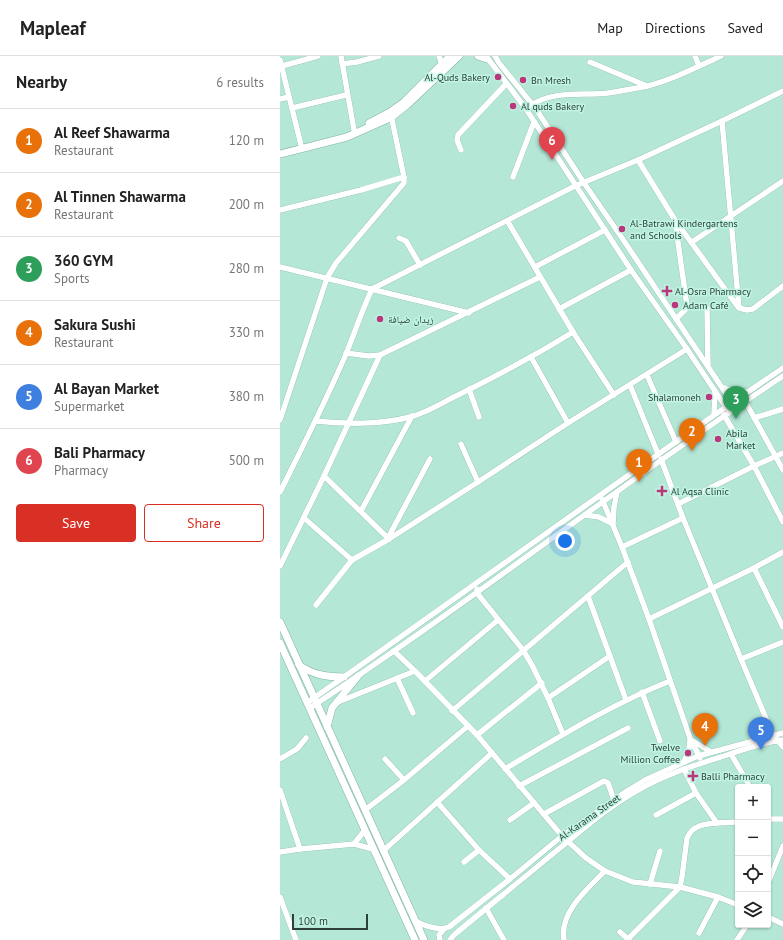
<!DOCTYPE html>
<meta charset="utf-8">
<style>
body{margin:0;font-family:"PT Sans","Noto Naskh Arabic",sans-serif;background:#f2f2f2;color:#222}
.controls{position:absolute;right:12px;bottom:12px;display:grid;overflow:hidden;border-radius:4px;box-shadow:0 1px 3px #0004}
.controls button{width:36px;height:36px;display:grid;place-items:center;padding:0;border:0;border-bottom:1px solid #e0e0e0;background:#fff;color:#222;font:20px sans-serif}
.scale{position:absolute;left:12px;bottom:10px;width:76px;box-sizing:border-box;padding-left:4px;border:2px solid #2c413a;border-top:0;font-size:11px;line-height:14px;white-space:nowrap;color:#2c413a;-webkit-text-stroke:3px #c1f4e3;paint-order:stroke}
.you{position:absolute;left:285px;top:485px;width:14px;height:14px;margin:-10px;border:3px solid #fff;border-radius:50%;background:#1a73e8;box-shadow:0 0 0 6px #1a73e833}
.badge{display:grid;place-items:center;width:26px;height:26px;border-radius:50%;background:#d93025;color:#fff;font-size:13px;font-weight:700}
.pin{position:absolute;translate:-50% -33px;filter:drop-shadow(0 1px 2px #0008)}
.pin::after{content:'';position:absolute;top:21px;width:14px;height:12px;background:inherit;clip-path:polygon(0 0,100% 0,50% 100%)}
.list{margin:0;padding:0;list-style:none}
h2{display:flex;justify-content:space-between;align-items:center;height:52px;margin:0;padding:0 16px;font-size:17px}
h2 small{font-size:13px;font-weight:400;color:#767676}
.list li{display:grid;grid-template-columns:26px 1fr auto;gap:12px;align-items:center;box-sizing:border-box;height:64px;padding:0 16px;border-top:1px solid #e0e0e0}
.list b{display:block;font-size:15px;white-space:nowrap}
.list p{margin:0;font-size:13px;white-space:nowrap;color:#767676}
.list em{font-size:13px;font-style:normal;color:#767676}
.actions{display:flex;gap:8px;padding:12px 16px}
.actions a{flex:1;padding:9px 0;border:1px solid #d93025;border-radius:4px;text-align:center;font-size:14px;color:#d93025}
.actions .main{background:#d93025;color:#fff}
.icon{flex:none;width:22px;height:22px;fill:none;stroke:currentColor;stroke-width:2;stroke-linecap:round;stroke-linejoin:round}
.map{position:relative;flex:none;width:503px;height:884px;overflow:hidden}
header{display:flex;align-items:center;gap:24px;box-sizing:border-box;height:56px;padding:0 20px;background:#fff;border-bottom:1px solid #e0e0e0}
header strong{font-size:19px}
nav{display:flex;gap:22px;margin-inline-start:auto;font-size:14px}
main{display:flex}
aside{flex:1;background:#fff}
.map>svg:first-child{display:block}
</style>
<header>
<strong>Mapleaf</strong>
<nav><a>Map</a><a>Directions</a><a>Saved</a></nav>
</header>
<main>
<aside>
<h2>Nearby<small>6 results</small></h2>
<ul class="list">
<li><span class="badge" style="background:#e8710a">1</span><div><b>Al Reef Shawarma</b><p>Restaurant</p></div><em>120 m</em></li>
<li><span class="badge" style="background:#e8710a">2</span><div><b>Al Tinnen Shawarma</b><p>Restaurant</p></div><em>200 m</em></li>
<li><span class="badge" style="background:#2e9e5b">3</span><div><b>360 GYM</b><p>Sports</p></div><em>280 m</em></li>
<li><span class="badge" style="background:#e8710a">4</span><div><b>Sakura Sushi</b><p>Restaurant</p></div><em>330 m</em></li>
<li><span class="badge" style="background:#3f7fe0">5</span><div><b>Al Bayan Market</b><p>Supermarket</p></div><em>380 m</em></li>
<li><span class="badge" style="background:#e0444e">6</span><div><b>Bali Pharmacy</b><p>Pharmacy</p></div><em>500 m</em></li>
</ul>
<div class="actions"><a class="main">Save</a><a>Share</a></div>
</aside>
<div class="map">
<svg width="503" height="884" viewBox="0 0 503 884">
<rect width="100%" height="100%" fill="#b4e7d6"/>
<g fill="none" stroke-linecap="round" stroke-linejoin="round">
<defs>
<g id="minor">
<path d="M61 0 74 74"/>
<path d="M159 0 162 9"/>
<path d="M206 0 246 53 351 214 407 293 447 353"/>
<path d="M215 0 219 7 256 53 304 127 340 179 453 348"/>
<path d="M415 0 419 10"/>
<path d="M0 4 22 93"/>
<path d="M310 6 367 30"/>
<path d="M62 8 77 6 99 0"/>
<path d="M2 10 38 0"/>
<path d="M0 43 9 41"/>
<path d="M250 50C272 34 302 40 328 37 340 35 354 33 367 30 392 24 417 11 441 0"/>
<path d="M12 52 66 39"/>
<path d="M442 65 459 252 467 254 473 253 503 230"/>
<path d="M181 94 177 84 178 79 226 28"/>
<path d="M358 104 395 164 458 251"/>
<path d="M233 121 254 66"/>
<path d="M0 154 81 134 124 121"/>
<path d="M395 165 407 250 406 253 396 263"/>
<path d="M119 182 126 185 140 209"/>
<path d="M412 186 503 125"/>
<path d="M0 211 189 257"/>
<path d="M255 211 325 174"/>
<path d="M427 252 428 309"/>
<path d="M279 253 351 214"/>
<path d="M293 276 334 339"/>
<path d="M66 297 89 300 100 299 260 221"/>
<path d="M367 319 396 386"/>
<path d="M350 329 378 398"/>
<path d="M443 332 453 335 468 336"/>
<path d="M189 333 199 361"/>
<path d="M465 345 503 414"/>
<path d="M434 358 435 335"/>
<path d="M444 359 474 410 503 466"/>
<path d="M474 362 503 353"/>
<path d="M0 364 47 222 56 207 124 127V121L111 59"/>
<path d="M36 365C68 368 99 369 130 361 147 357 165 345 180 338 219 319 256 299 293 276L228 166"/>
<path d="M288 367 407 293"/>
<path d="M181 388 198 426"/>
<path d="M381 403 403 462 461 603 493 679 503 691"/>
<path d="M44 420 109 483"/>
<path d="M0 436C23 390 46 345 66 298 75 276 82 254 92 233L295 130 358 104 442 65 503 35"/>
<path d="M322 443 342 491 369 563 410 682 420 702"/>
<path d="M398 448 474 410 503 397"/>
<path d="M81 455 132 360"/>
<path d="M305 459 319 461 333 468 334 451 337 436"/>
<path d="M24 462 72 504"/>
<path d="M108 482 150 403"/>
<path d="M342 491 403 462"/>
<path d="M0 510 44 420 100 299"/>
<path d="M474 512 503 571"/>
<path d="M197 533V537L243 594 252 609 268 642 283 678"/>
<path d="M308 540 346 644"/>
<path d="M36 549 72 504 109 483 198 426 288 367 251 301"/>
<path d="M369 563 474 512 503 496"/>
<path d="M461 603 503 586"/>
<path d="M135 615 197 679 282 780 306 802 325 815 353 826 400 831 438 841 458 849"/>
<path d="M117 622 133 657"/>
<path d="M145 625 218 564"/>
<path d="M362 636 380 685"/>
<path d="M268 642 330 600"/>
<path d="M58 646 135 615 114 595"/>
<path d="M27 647C186 536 342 421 503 312"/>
<path d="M30 652C191 546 342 427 503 320"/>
<path d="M172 655 348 506"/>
<path d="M197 679 262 627"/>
<path d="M413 685 431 696"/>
<path d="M451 698 470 731"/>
<path d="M0 703 17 693 26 682"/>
<path d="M105 703 124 724"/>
<path d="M404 706 409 693 410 684"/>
<path d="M225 713C279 681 332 648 390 625"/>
<path d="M404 713 416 737 437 767 458 766"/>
<path d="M239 730 348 672"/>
<path d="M0 734 20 793"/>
<path d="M157 746 199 794 230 823"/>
<path d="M85 754 124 724 188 670"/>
<path d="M264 758 324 725 328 727 334 744"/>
<path d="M376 759 416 737"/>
<path d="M488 763H503"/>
<path d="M230 764 254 747"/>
<path d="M74 788 85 774"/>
<path d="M103 795 212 697"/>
<path d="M0 796 20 793 74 788 93 793"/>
<path d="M184 806 199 794"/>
<path d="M488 827 503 790"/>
<path d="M370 828 380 795"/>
<path d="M0 841 16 884"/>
<path d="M206 852 224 884"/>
<path d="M488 861 503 868"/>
<path d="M135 865C145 870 158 875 169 871L230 823 282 780 347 735 365 724 418 700 503 677"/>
<path d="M340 876 349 884"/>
<path d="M419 877 438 841"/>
<path d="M348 883 400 831 402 821 407 782C413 769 424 768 437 767"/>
<path d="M160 884 159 879 164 873"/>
<path d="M170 884 174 879C206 852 238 827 270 800 299 777 327 751 360 733 388 717 419 708 450 698 468 692 485 686 503 684"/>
<path d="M284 884C279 857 307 833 325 815"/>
<path d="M457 884 467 869"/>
</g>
<g id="major">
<path d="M198 0 207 3"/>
<path d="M89 67 110 56 124 46 170 0"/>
<path d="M0 98 67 81 112 61 127 49 179 0"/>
<path d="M0 566 144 884"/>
<path d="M0 587 135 884"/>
<path d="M19 609C33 619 47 621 64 621"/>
<path d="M47 671 52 652 78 620"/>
</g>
</defs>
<use href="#minor" stroke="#82b4a3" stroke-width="6"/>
<use href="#major" stroke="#82b4a3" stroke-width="8"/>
<use href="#minor" stroke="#fff" stroke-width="5.5"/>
<use href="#major" stroke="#fff" stroke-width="7"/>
</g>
<g fill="#bb377c" stroke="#c1f4e3" stroke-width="1.5">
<circle cx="218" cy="21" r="4"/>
<circle cx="243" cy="24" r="4"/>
<circle cx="233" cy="50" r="4"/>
<circle cx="342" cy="173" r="4"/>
<path d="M385 229h4v4h4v4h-4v4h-4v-4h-4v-4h4z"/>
<circle cx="395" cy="249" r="4"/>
<circle cx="100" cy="263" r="4"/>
<circle cx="429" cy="341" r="4"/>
<circle cx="438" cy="383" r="4"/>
<path d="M380 429h4v4h4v4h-4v4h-4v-4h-4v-4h4z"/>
<circle cx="408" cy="697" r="4"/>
<path d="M411 714h4v4h4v4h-4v4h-4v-4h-4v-4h4z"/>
</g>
<g text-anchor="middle" stroke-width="3" stroke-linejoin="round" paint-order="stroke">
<g font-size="10" fill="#2c413a" stroke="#c1f4e3" text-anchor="start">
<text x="210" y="25" text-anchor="end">Al-Quds Bakery</text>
<text x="251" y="28">Bn Mresh</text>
<text x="241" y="54">Al quds Bakery</text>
<text x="350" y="171">Al-Batrawi Kindergartens<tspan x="350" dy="12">and Schools</tspan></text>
<text x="395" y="239">Al-Osra Pharmacy</text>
<text x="403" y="253">Adam Café</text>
<text x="108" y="267">زيدان ضيافة</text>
<text x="421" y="345" text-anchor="end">Shalamoneh</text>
<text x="446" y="381">Abila<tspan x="446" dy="12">Market</tspan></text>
<text x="391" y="439">Al Aqsa Clinic</text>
<text x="400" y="695" text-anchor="end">Twelve<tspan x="400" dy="12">Million Coffee</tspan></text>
<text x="421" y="724">Balli Pharmacy</text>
</g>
<g font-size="10" fill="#2c413a" stroke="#c1f4e3">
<text transform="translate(309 761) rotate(-35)" y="4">Al-Karama Street</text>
</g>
</g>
</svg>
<div class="controls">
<button>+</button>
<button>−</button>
<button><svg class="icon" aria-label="locate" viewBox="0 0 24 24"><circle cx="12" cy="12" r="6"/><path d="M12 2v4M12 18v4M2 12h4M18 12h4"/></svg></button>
<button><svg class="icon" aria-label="layers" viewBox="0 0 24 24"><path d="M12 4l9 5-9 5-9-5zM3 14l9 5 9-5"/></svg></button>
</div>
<div class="scale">100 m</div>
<div class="you"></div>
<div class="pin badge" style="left:359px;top:426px;background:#e8710a">1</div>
<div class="pin badge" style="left:412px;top:395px;background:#e8710a">2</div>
<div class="pin badge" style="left:456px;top:363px;background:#2e9e5b">3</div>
<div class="pin badge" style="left:425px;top:690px;background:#e8710a">4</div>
<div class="pin badge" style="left:481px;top:694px;background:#3f7fe0">5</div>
<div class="pin badge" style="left:272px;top:104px;background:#e0444e">6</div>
</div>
</main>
